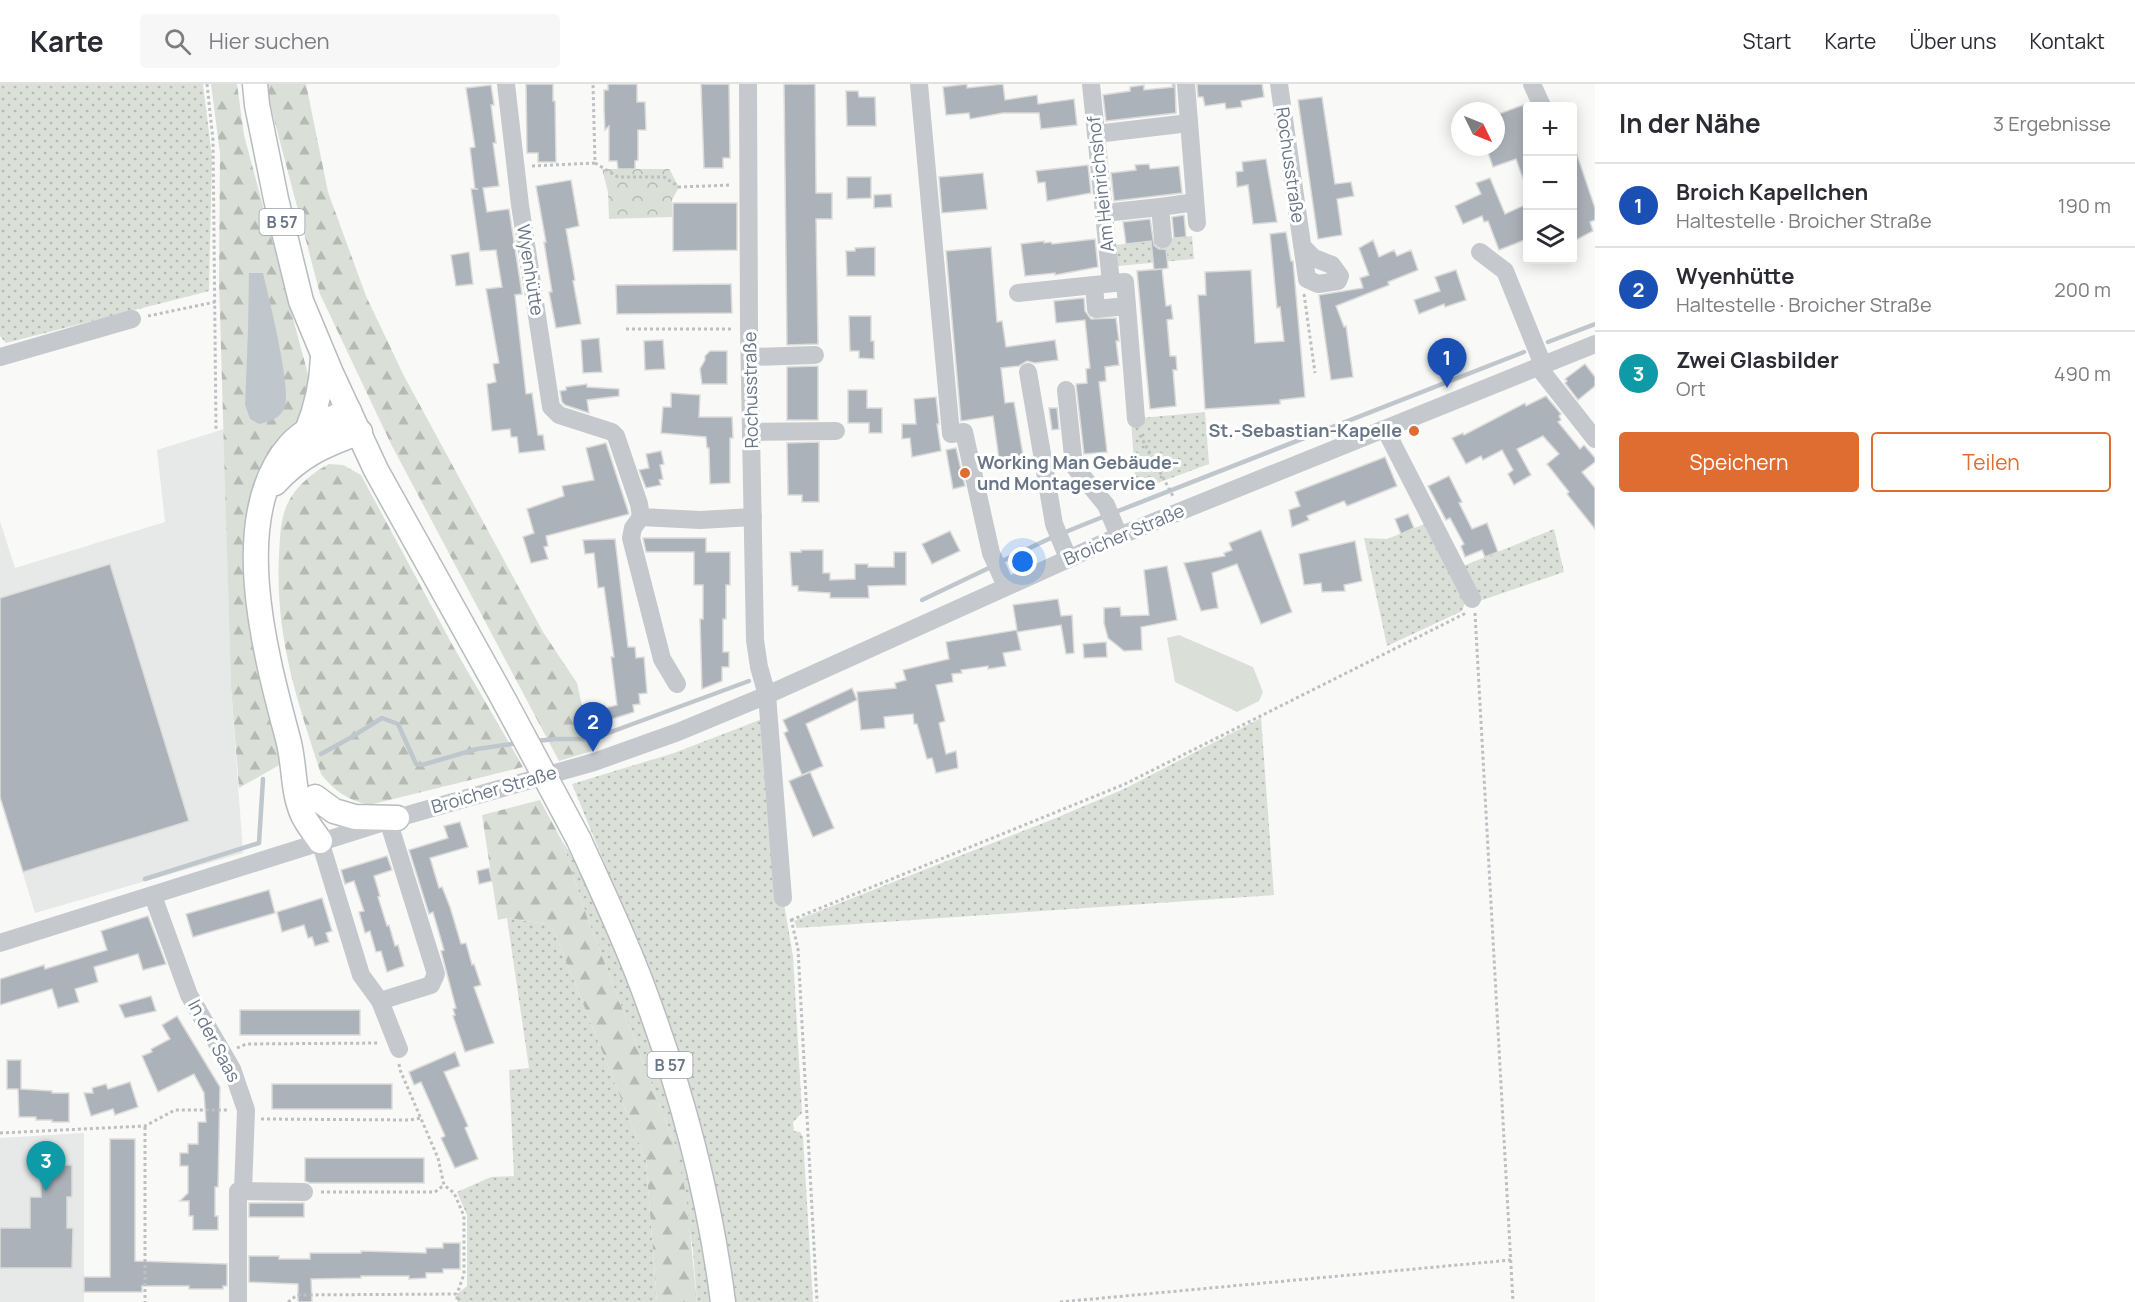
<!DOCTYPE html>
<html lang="de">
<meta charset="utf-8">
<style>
body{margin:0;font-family:Manrope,sans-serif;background:#f7f7f7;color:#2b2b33}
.controls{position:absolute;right:18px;top:18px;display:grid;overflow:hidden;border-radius:6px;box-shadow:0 3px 15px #0003}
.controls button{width:54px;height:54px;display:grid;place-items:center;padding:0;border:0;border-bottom:2px solid #e1e1e2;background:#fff;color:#2b2b33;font:30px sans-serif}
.compass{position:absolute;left:1451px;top:18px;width:54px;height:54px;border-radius:50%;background:#fff;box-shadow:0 3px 15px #0003;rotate:133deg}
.you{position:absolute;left:1023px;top:478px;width:21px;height:21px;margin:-15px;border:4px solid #fff;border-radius:50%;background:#1a73e8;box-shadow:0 0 0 9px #1a73e833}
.badge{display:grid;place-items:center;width:39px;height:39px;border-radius:50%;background:#df6c31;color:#fff;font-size:20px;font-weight:700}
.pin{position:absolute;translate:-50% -50px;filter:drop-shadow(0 2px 3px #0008)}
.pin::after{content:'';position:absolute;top:32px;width:21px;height:18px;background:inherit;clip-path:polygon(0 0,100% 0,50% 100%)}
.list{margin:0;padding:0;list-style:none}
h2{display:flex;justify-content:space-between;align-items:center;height:78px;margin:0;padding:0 24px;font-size:26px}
h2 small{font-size:20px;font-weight:400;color:#7c7c81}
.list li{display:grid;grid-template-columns:39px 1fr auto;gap:18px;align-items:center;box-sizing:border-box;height:84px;padding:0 24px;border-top:2px solid #e1e1e2}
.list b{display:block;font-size:22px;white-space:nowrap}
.list p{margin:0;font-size:20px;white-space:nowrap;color:#7c7c81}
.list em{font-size:20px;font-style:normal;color:#7c7c81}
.actions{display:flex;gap:12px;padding:18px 24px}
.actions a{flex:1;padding:14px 0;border:2px solid #df6c31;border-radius:6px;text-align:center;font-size:21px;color:#df6c31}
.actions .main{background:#df6c31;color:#fff}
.icon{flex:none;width:33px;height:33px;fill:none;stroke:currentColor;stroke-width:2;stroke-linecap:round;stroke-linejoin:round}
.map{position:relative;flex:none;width:1595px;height:1218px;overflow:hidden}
header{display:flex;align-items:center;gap:36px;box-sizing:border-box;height:84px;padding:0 30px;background:#fff;border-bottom:2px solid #e1e1e2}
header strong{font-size:28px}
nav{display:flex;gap:33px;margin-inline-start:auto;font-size:21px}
.search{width:420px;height:54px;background:#f7f7f7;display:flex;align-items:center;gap:15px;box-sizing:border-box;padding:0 21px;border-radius:6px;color:#7c7c81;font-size:22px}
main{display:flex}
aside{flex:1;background:#fff}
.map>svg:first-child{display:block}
</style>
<header>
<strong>Karte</strong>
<div class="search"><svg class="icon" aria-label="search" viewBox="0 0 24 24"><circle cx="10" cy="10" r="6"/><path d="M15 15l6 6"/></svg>Hier suchen</div>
<nav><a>Start</a><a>Karte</a><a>Über uns</a><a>Kontakt</a></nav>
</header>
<main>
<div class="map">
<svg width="1595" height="1218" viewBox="0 0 1595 1218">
<defs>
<pattern id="grass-dots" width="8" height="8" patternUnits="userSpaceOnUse" patternTransform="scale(1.5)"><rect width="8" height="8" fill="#dae0d8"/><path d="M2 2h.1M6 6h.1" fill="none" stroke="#b5bab5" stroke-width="1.8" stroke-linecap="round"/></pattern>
<pattern id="forest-firs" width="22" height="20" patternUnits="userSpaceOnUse" patternTransform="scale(1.5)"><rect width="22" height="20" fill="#dae0d8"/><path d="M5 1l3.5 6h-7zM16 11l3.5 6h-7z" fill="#b5bab5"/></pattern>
<pattern id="park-crowns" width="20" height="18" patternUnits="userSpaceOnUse" patternTransform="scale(1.5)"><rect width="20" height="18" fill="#dae0d8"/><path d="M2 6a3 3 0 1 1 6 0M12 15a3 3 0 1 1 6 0" fill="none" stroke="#b5bab5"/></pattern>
</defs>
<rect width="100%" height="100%" fill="#f9f9f7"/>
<g fill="#e7e8e8">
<path d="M224 345 231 603 243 769 35 829 0 714V437L15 484 165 438 157 366Z"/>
<path d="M84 1049V1218H0V1054Z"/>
</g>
<g fill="url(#grass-dots)">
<path d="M0 0H203L212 73 209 207 6 259 0 252Z"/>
<path d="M1192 152 1194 175 1118 182 1115 161Z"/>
<path d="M1205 328 1209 380 1136 407 1131 335Z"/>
<path d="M1427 439 1466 516 1462 527 1387 562 1364 454 1387 455Z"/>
<path d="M1554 445 1564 488 1477 518 1463 482Z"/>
<path d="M1261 634 1274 811 797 844 794 837 1056 734 1124 705Z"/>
<path d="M762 635 783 814 793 872 802 1029 793 1038 794 1047 800 1048 803 1053 813 1218H735L718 1127 641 869 572 700 674 669Z"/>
<path d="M562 757C585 787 598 824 613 859 647 941 676 1027 695 1115 703 1149 708 1184 714 1218H697L693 1167 675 1061 587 833Z"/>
<path d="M507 834 546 840 554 847 646 1077 657 1218H457V1210L467 1202V1131L457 1108 491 1093 514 1092 509 986 529 984Z"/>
</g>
<g fill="url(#forest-firs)">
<path d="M211 0H237L244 51 310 298 309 325 260 390 253 406 247 430 252 535 281 680 239 704 231 603 219 197 220 69Z"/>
<path d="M266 0H306L328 108 366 212 404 292 543 548 577 599 592 667 559 677 391 360 320 210 268 12Z"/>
<path d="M329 380 343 381 361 391 453 562 523 683 369 721C348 716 334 707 321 690 296 613 275 552 279 470 280 457 280 441 284 429 291 406 309 391 329 380Z"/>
<path d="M540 716 562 757 587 833 675 1061 686 1110 697 1218H657L646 1077 554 847 546 840 507 834 498 836 482 731Z"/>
</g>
<path fill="url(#park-crowns)" d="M602 85H669L679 103 672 116V133L609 135 608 108Z"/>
<path fill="#dae0d8" d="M1179 551 1253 583 1263 608 1259 617 1237 628 1175 598 1167 554Z"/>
<path fill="#bfc7cd" d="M249 189H263C269 215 291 301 285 323 281 334 269 338 259 340L250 335 245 321 248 246Z"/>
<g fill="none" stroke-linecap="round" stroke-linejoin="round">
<g stroke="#bfc7cd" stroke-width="4.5">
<path d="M1548 258 1595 240"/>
<path d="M1113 429 1524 268"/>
<path d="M1063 449 1105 432"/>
<path d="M1000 478 1055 452"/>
<path d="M922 516 993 482"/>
<path d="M536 657 556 655H592L749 597"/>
<path d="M321 670 350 654 382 634 398 640 416 680 422 681 477 665 519 659"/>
<path d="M145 795 259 759 263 695"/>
</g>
</g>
<g fill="#acb2b9" stroke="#dbdbd9" stroke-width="1.5">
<path d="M526 0H553V17H555L556 78H538V69H527Z"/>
<path d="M608 0H637V18H645L646 46H638V76L635 77V85H618L617 77H609V42L605 46 604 25V6H608Z"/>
<path d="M701 0H729L730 74H723V84H704Z"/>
<path d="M784 0H815L816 109H832V135H816L818 260 787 261Z"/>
<path d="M967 0V4L1003 0 1005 16 1037 11 1038 20 1074 15 1077 41 1041 45 1039 29H1003L970 35 969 29 946 31 943 3Z"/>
<path d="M1172 0H1175L1176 29 1106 37 1103 11 1130 7V3L1144 1V6L1173 3Z"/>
<path d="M1197 0H1262L1264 13 1241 17 1242 23 1226 25 1225 19 1205 22 1203 13H1198Z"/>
<path d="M491 1 494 21H491L496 59H493L499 102 483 104 487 128 509 125 522 210 515 211 526 310 532 309 538 351H543L545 366 519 369 517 353H511L510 345 492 347 487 300 496 298 493 280 499 279 486 205 502 203 496 166 480 167 471 105H478H475L470 64 475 63 466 4Z"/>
<path d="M846 7H858L859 13H875L876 42H847Z"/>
<path d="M1322 13 1335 100 1351 98 1354 112 1337 115 1342 151 1318 155 1298 16Z"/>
<path d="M1523 21 1527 33 1526 103 1516 75 1493 83 1486 63H1496V31Z"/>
<path d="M1572 65H1575L1595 124V136L1590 138 1593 147 1572 158Z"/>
<path d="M1266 75 1277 138 1253 140 1248 101 1237 103 1236 88 1243 87 1242 78Z"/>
<path d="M1149 80 1150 85 1179 82 1182 109 1114 117 1111 89 1136 86 1135 81Z"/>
<path d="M1088 81 1091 109 1047 117 1045 98 1038 99 1036 87Z"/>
<path d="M983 89 987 125 942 129 939 93Z"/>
<path d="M847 93H871V114L847 115Z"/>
<path d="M1490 94 1505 130 1527 120V155L1499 166 1488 137 1484 138 1482 132 1463 140 1455 122 1481 110 1476 99Z"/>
<path d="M571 96 579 142 566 145 575 196 573 197 581 240 556 244 549 208H552L544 158H546L536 102Z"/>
<path d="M891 110 892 123 874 124V111Z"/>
<path d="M673 119H737V166L673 167Z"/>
<path d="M1184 131 1186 153 1174 154 1172 133Z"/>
<path d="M1150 135 1154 161 1159 165H1166L1168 184 1162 185 1166 222 1171 221 1173 235 1167 236 1170 272H1176L1177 286H1173L1176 322 1150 325 1137 187 1161 185 1154 186 1151 157 1126 160 1123 138Z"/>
<path d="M1286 148 1291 177H1293L1305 313 1280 316V320L1205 325 1198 211H1206L1205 188 1251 186 1255 259 1284 257 1280 223 1277 224 1270 150Z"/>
<path d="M1095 155 1098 183 1055 191V189L1025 192 1021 160 1044 157V159L1051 158 1052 160Z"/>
<path d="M1373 156 1379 173 1394 166 1397 172 1411 166 1418 186 1388 198 1389 201 1336 222 1344 243 1346 242 1353 293 1331 296 1319 211 1363 204 1360 194 1369 191 1359 164Z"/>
<path d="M875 163V192H847L846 167H855V164Z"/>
<path d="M991 163 997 238 1002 237 1006 263 1055 256 1058 276 1035 279 1027 277 1019 282 1001 284 1005 319 1014 318 1023 371 999 375 993 332 961 337 946 167Z"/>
<path d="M469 168 473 200 456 202 451 171Z"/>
<path d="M1456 186 1466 216 1445 223 1444 220 1419 230 1414 216 1440 207 1435 193Z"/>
<path d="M731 200 732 229 617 230 616 201Z"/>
<path d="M1084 214 1085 227 1091 235 1116 234 1119 257H1116L1119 281 1105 283 1106 297 1099 298 1107 368 1084 370 1076 300 1087 299 1086 285 1090 284 1085 236 1056 239 1054 217Z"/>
<path d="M849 232H871V257H874V275L859 274V267H850Z"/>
<path d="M599 254 602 288 583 289 581 256Z"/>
<path d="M663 256 665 285 645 286 644 257Z"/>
<path d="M710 267H727V300H702L700 285 705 276V272Z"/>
<path d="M1585 280 1595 293V302L1578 316 1565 299 1567 297 1565 295Z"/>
<path d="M818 282V336H787V283Z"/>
<path d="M587 300V303L619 305V312L587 316 589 329 565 321 562 318 560 307 566 306V303Z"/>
<path d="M848 306H867V324H882V349H869V339H848Z"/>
<path d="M671 309 700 311 699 333H732L733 354H730V399L710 400 709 364H707L706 353 661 349 663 323H671Z"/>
<path d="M1546 312 1561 330 1559 332 1561 336 1558 338 1580 365 1584 361 1595 374V378L1582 388 1595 404V445L1567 410 1569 408 1547 380 1559 370 1543 352 1517 365 1531 391 1514 401 1508 390 1513 386 1502 366 1483 376 1481 372 1466 380 1452 354 1463 349 1464 351 1525 319 1526 322Z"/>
<path d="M936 313 939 340H937L941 367 912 373 910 354 902 355V340H916L914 315Z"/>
<path d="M1049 324H1057L1059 345 1052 346Z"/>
<path d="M819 358V418H802V411H788L787 359Z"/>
<path d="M606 359 629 430 546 452 548 462 544 463 548 475 531 479 523 453 534 449 527 425 564 412 562 402 594 396 586 364Z"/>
<path d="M956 364 965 402 953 405 946 366Z"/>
<path d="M661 367 664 380 660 381 663 395 659 396 661 401 646 404 639 386 649 384 646 370Z"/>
<path d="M1385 373 1397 402 1347 422 1344 417 1307 432 1309 436 1292 443 1289 426 1300 422 1295 408Z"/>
<path d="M1449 392 1462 418 1459 419 1472 445 1487 439 1498 468 1485 473 1482 466 1465 473 1461 462 1464 460 1450 434 1446 436 1428 402Z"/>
<path d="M1408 430 1414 444 1401 450 1395 435Z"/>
<path d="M1261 446 1292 528 1261 540 1237 480 1212 489 1218 524 1201 527 1184 479 1225 472 1224 469 1232 466 1229 459Z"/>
<path d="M950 447 960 467 932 480 922 460Z"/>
<path d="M643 454H706V468H730V501H726V535H723V568H729V583H722V597L702 605 700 535H703V501H694V468H646Z"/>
<path d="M615 455 628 563H635L636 574 644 573 647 609 639 610 640 620 633 621 634 628 590 642 586 629 617 621 611 573H614L604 503 598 504 594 469 585 470 583 456Z"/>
<path d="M1355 457 1362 497 1344 501 1345 507 1322 508 1321 499 1304 501 1299 470Z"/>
<path d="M801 466H823V489H830V496L855 495V480H868V483H894V468H906V501L868 502 869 514H830V509L798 507V502H792L790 468H801Z"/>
<path d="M110 480 189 737 23 788 0 713V514Z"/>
<path d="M1167 482 1177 536 1141 543 1142 566 1124 567 1108 554 1104 539V524L1120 523 1121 532 1149 531 1144 486Z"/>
<path d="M1058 515 1061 532 1072 531 1074 569 1066 570 1061 541 1017 548 1021 566 1003 569 1006 582 988 585V582L961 586 962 589 952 590 953 598 936 601 945 637 939 639 946 670 956 667 958 684 936 689 932 674 927 675 917 640H914L913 630 884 633 885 644 861 646 857 608 896 604 895 599 906 596 903 586 949 575 946 558 1017 546 1013 521Z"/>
<path d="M1106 558 1107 573 1084 574 1083 560Z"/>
<path d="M852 604 857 616 806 640 823 682 802 691 784 649 788 647 783 636Z"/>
<path d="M810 688 834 744 813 753 789 697Z"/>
<path d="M460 738 468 763 430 774 439 804 442 803 450 823 461 860 466 859 472 881 474 880 481 901 474 903 494 959 465 968 453 932 455 931 453 925 456 924 441 867 444 866 433 828 429 830 409 766 448 754 444 742Z"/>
<path d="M387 772 392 786 374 792 380 812 378 813 387 842 389 841 395 862 398 861 404 882 387 888 381 867 376 868 370 847 365 849 359 828 364 827 354 797 345 800 341 786Z"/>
<path d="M489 784 492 797 479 800 477 787Z"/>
<path d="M269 806 275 829 193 853 186 830Z"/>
<path d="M322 814 332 847 326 849 329 858 315 862 312 853 308 854 304 841 282 848 277 828Z"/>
<path d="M148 832 166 880 143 886 138 870 94 883 98 898 75 905 79 918 58 924 52 905 0 921V895L44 881 45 885 107 866 101 847Z"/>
<path d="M151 912 156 927 125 934 119 921Z"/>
<rect x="240" y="926" width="120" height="25"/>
<path d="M177 932 220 1003 218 1103H215V1132H218V1146H193V1132H189V1117H180L188 1109V1082H180V1069H188V1060H198V1038H206L204 1009 194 990 158 1008 142 972 152 968 151 965 170 955 162 941Z"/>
<path d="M455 968 460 982 444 988 468 1042 465 1044 478 1075 455 1084 441 1054 445 1052 421 998 414 1001 409 988Z"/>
<path d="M7 976H21V1005L52 1007V1009H69V1038H52V1036H36V1033H19L18 1005H7Z"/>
<path d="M130 998 138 1023 115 1031 113 1025 91 1032 84 1009H93L92 1004 106 1000 108 1005Z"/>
<rect x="272" y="1000" width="120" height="25"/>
<path d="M110 1055H135V1177L227 1180V1202H223V1205H189V1202H142V1208H84V1193H110Z"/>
<path d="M305 1074H424V1099H310L305 1097Z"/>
<path d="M45 1081H72V1113H67V1144H73L72 1184H0V1144H30V1113H41V1092H46Z"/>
<rect x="249" y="1119" width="55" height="14"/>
<path d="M443 1159H460V1185H443V1189H426V1194L409 1195V1192H361V1194L311 1195 312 1218H298V1200L249 1198V1172H279V1175H310V1169H361V1167L426 1169V1164H443Z"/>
</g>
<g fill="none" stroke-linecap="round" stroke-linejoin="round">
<defs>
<g id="major">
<path d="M255 0 257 21 276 115 301 217 331 289 376 386 504 616"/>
<path d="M307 347C317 323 322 299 323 273"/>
<path d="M275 399C301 371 324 361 360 348"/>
<path d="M315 713 334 727 355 733 397 734"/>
<path d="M579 756C604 811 630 866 650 923 685 1019 710 1117 723 1218"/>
<path d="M320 757C315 749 307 740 303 731 292 707 295 680 288 655 266 572 227 433 290 361 305 344 329 336 349 327"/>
</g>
</defs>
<use href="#major" stroke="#b8bcc0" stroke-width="27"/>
<g stroke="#bdbfc2" stroke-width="3" stroke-dasharray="3 3" stroke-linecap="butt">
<path d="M207 0 213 56 216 345"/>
<path d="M595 79 618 93H664L679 103 732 101"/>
<path d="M532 82 595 79 593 0"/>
<path d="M1304 210 1315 289"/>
<path d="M148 232 215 218"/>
<path d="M626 245H733"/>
<path d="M1140 351 1174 414"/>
<path d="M1475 529 1513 1218"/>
<path d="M791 835 798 865 817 1218"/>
<path d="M791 836 1125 700 1466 529"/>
<path d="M237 964 246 960 379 959"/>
<path d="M399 980 400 986 438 1074 444 1101 454 1109 464 1132V1190L457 1210"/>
<path d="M261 1035 410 1036 421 1034"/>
<path d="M145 1043V1218"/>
<path d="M0 1049 145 1042 175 1026H228"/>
<path d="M321 1108H435L444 1101"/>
<path d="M288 1218 297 1211 457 1210V1218"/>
<path d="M1060 1218 1511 1176"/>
</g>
<g stroke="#c5c8cc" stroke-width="18">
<path d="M506 0 520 121 551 323 559 331 612 348 616 352 639 420 641 433 700 436 753 433"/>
<path d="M748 0 749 245 755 556 759 583 767 611 783 814"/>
<path d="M919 0 951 350 964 348 991 469 1006 502"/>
<path d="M1091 0 1111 199"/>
<path d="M1186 0 1197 139"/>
<path d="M1279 0 1307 195 1318 200 1338 197 1340 192 1332 181 1314 174 1302 162"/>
<path d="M1532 0 1542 22"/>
<path d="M1096 50 1189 39"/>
<path d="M1104 129 1160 123"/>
<path d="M1163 155 1160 123 1189 119"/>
<path d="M1480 168 1505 187 1543 281"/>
<path d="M1125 198 1127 222 1096 225 1094 201Z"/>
<path d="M1018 209 1094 201"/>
<path d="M1127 222 1136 335"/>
<path d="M0 273 132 235"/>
<path d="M750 273 815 271"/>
<path d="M1540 282 1543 289 1595 355"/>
<path d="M1028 288 1054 440 1068 474"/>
<path d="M1066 306 1074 382 1106 421 1119 452"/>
<path d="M1385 345 1472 515"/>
<path d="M751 348 836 347"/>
<path d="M641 433 633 444 631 454 662 575 677 600"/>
<path d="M320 757 361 891 380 917 399 965"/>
<path d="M153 812 189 911 232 985 246 1026 243 1107"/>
<path d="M0 859 397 734 594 678 678 648 767 611 1119 452 1595 260"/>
<path d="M380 917 431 901 436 890 388 736"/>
<path d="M238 1218V1107L304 1108"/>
</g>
<use href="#major" stroke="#fff" stroke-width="24"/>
<defs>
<path id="major-bridge" d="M504 616 579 756"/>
</defs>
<use href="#major-bridge" stroke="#b8bcc0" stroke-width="27" stroke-linecap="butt"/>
<use href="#major-bridge" stroke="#fff" stroke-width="24"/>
</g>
<g fill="#df6c31" stroke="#fff" stroke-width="2">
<circle cx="1414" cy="347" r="6"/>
<circle cx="965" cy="389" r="6"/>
</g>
<g text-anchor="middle" stroke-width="6" stroke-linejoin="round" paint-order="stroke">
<g fill="#fff" stroke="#969fab" stroke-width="1.5">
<rect x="259.5" y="125" width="45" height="26" rx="4.5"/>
<rect x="647.5" y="968" width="45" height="26" rx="4.5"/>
</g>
<g font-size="16" font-weight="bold" fill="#697687">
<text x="282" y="144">B 57</text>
<text x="670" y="987">B 57</text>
</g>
<g font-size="18" fill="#697687" stroke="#fff">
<text transform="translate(1290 81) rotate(82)" y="6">Rochusstraße</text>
<text transform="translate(1101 100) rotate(-96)" y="6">Am Heinrichshof</text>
<text transform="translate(530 186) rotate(81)" y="6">Wyenhütte</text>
<text transform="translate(751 306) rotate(-91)" y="6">Rochusstraße</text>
<text transform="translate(1124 451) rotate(-23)" y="6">Broicher Straße</text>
<text transform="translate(494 706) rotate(-16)" y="6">Broicher Straße</text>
<text transform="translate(214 957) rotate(62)" y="6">In der Saas</text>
</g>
<g font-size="18" font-weight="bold" fill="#697687" stroke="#fff" text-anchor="end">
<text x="1402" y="353">St.-Sebastian-Kapelle</text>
<text x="977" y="385" text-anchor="start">Working Man Gebäude-<tspan x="977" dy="21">und Montageservice</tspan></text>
</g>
</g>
</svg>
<div class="controls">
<button>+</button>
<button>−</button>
<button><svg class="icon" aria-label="layers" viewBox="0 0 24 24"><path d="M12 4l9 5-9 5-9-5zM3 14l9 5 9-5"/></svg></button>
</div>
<svg class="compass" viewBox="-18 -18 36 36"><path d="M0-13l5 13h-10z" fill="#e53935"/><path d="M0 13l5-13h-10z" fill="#7c7c81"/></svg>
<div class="you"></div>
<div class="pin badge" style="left:1447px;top:304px;background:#1a4fb4">1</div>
<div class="pin badge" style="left:593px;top:668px;background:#1a4fb4">2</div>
<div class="pin badge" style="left:46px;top:1107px;background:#0f9aa8">3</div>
</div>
<aside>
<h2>In der Nähe<small>3 Ergebnisse</small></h2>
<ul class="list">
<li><span class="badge" style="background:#1a4fb4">1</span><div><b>Broich Kapellchen</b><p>Haltestelle · Broicher Straße</p></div><em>190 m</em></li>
<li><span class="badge" style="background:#1a4fb4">2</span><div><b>Wyenhütte</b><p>Haltestelle · Broicher Straße</p></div><em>200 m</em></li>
<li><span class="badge" style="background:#0f9aa8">3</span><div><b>Zwei Glasbilder</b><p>Ort</p></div><em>490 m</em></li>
</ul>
<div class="actions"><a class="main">Speichern</a><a>Teilen</a></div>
</aside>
</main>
